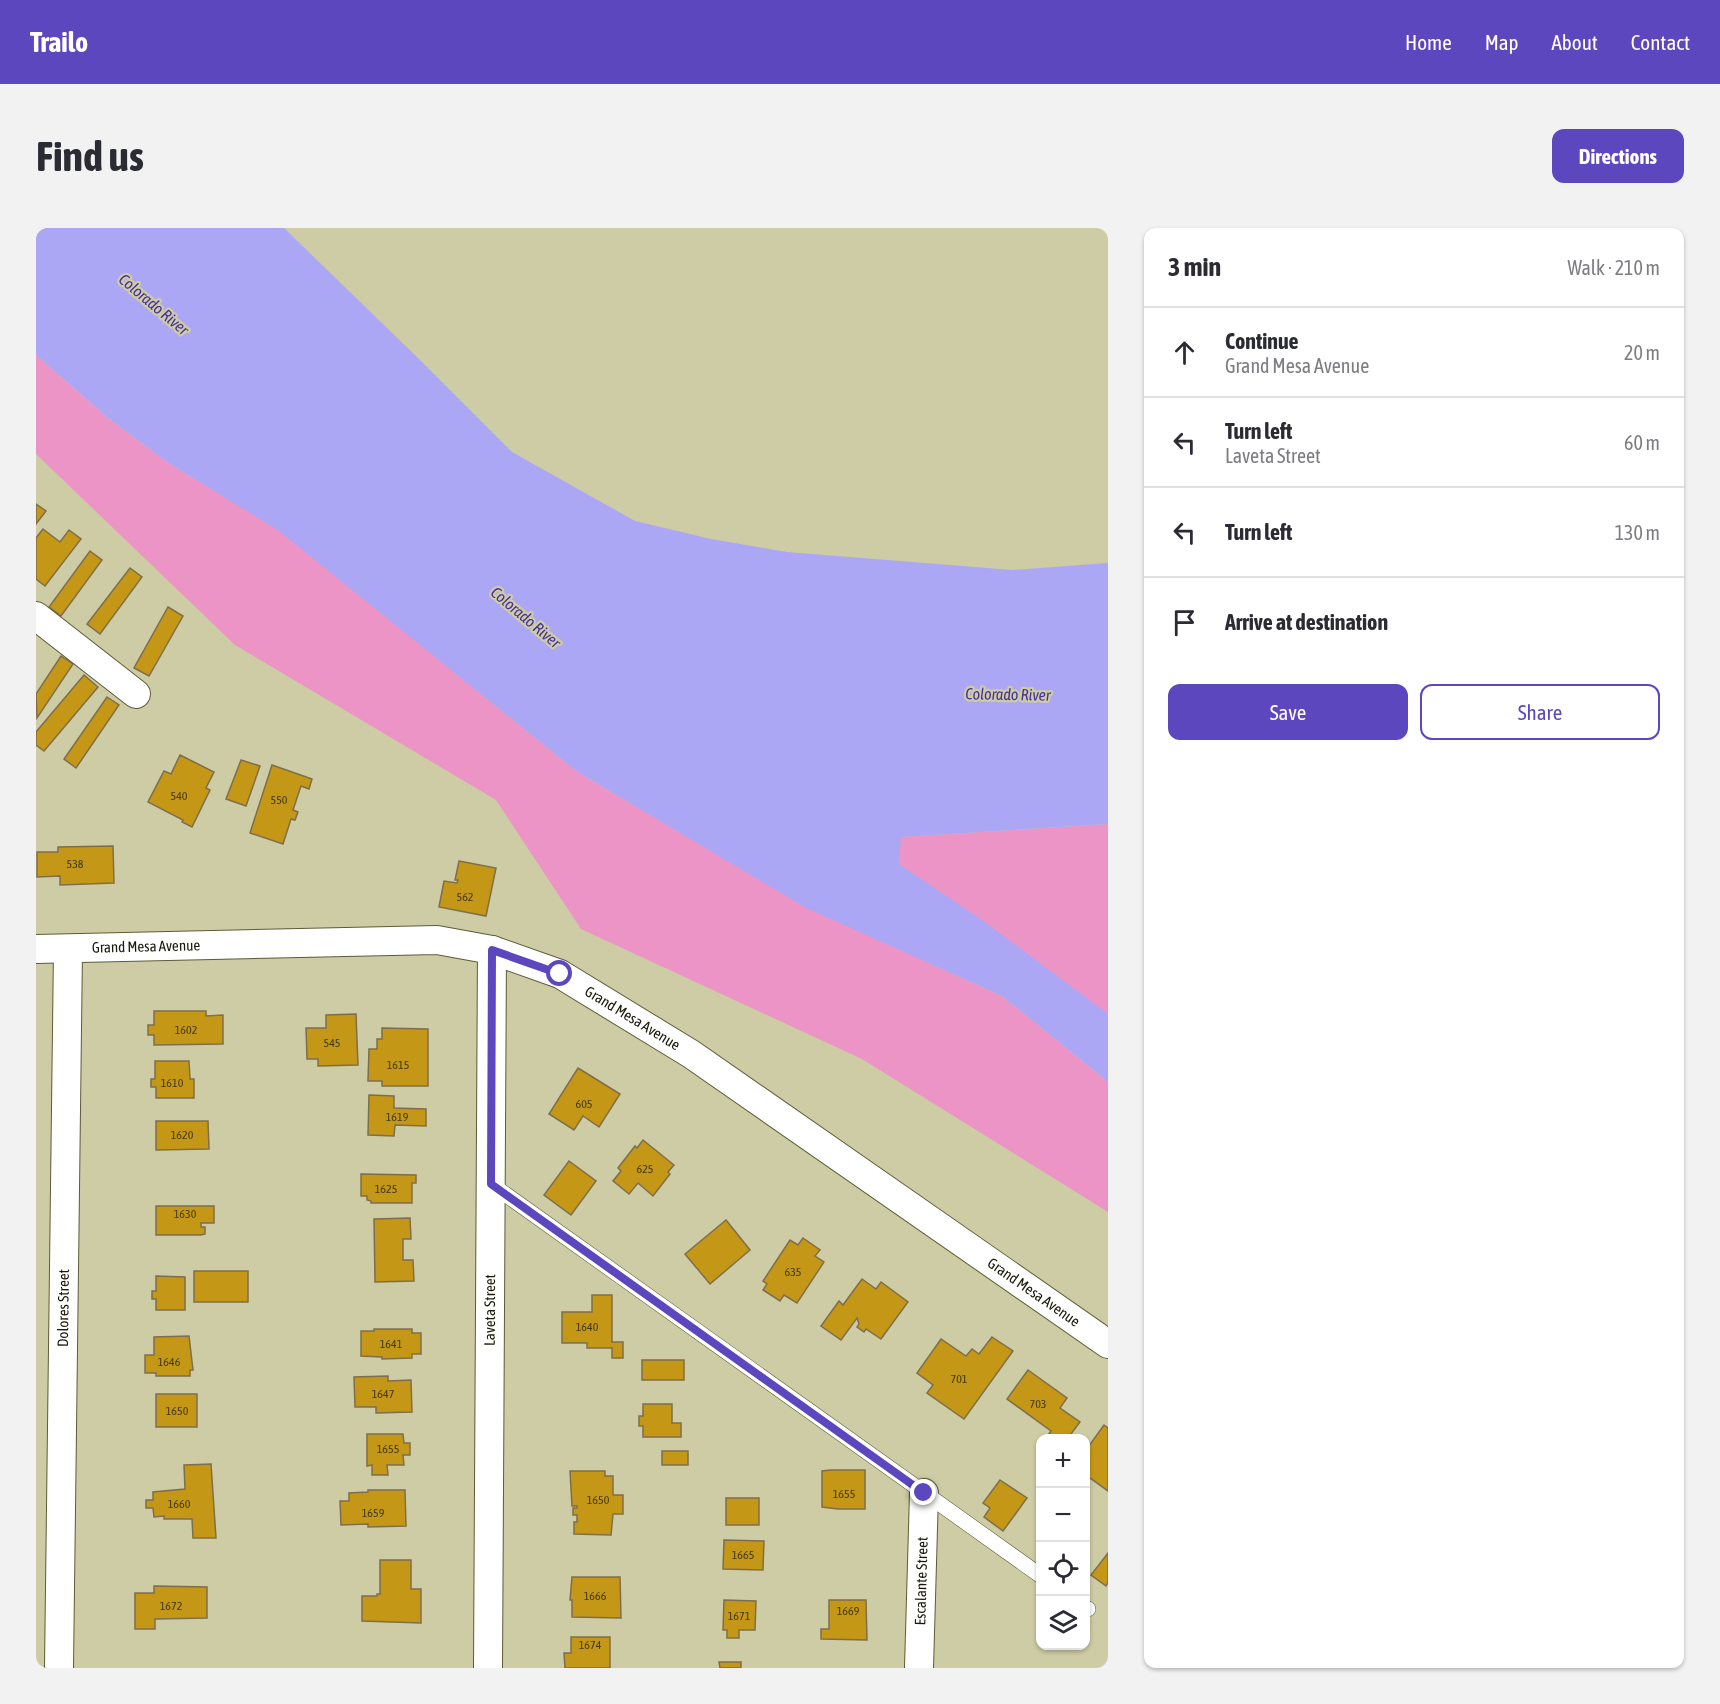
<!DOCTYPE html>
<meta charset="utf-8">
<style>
body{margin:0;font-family:"Asap Condensed",sans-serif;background:#f2f2f3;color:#2b2b33}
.controls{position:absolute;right:18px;bottom:18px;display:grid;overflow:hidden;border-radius:12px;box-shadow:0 2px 4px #0004}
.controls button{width:54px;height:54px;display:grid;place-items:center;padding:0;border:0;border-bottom:2px solid #e1e1e2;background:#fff;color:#2b2b33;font:30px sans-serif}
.stop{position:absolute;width:18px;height:18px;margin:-14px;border:4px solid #5c47bf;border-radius:50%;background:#fff}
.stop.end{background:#5c47bf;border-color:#fff;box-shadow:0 2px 6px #0008}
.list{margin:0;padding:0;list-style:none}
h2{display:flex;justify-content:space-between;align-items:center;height:78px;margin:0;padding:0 24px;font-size:26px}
h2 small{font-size:20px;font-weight:400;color:#7c7c81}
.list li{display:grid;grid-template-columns:39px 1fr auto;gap:18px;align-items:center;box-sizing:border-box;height:90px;padding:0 24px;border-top:2px solid #e1e1e2}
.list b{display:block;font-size:22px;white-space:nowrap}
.list p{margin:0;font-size:20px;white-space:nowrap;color:#7c7c81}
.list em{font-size:20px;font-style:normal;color:#7c7c81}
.actions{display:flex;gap:12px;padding:18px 24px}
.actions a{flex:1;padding:14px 0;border:2px solid #5c47bf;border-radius:12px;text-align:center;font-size:21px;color:#5c47bf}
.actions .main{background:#5c47bf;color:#fff}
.icon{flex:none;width:33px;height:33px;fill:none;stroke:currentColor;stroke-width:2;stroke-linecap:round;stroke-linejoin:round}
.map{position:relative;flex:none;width:1072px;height:1440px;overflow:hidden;border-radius:12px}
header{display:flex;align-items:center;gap:36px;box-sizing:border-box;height:84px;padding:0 30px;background:#5c47bf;color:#fff}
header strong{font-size:28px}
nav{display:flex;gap:33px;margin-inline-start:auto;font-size:21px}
.intro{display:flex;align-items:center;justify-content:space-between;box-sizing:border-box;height:144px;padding:0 36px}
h1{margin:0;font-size:42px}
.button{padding:15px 27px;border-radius:12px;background:#5c47bf;color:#fff;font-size:21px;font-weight:700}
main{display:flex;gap:36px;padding:0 36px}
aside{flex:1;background:#fff;border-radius:12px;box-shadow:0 2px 4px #0004}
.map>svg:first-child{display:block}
</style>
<header>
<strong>Trailo</strong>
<nav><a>Home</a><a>Map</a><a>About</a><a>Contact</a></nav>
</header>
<div class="intro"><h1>Find us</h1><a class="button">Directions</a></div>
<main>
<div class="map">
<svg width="1072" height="1440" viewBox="0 0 1072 1440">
<rect width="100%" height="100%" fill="#cdcca4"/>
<g fill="#ec94c5">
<path d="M0 127 72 190 131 234 243 302 540 543 770 679 966 768 1072 854V984L826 831 545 701 460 572 199 417 0 226Z"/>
<path d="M1072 596V786L863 637 864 609Z"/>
</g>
<path fill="#aca7f5" d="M0 0H248L383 131 476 224 599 293 675 311 751 324 976 342 1072 335V596L865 609 863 636 946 692 1072 786V854L966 768 770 680 540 543 243 303 131 234 72 190 0 127Z"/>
<g fill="#c49716" stroke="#7e6e4c" stroke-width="1.5">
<path d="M0 276 10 283 0 296Z"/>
<path d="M7 301 24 314 33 302 45 311 9 358 0 351V310Z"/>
<path d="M54 323 66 332 25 388 13 379Z"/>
<path d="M94 340 106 349 64 406 51 396Z"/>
<path d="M132 379 147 388 113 448 98 440Z"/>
<path d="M25 428 37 436 1 490 0 466Z"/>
<path d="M48 447 62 459 8 523 0 517V504Z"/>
<path d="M71 469 83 477 40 540 28 531Z"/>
<path d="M144 527 178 544 170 560 174 562 156 599 146 594 147 592 112 574 128 543 135 546Z"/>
<path d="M205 532 224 538 210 578 190 571Z"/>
<path d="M236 537 276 551 273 561 265 558 257 582 262 584 259 592 255 591 247 616 214 605Z"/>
<path d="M77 618 78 655 24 657V648L1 649V624H22V619Z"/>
<path d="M423 633 460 640 450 688 403 679 408 653 421 655 422 652H419Z"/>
<path d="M118 783H170V788L187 787V816L118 817V807H112V797H118Z"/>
<path d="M320 786 322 837 282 838V831H271L270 800H290V787Z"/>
<path d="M346 800 392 801V858H346V853H332L333 821H341V811H346Z"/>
<path d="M119 833H153L154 851H158V870H120V859H115V851H119Z"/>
<path d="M542 840 584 866 563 899 547 888 538 902 513 886Z"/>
<path d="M333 867 358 868V880L390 881V898L359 897 358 908 332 907Z"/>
<path d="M120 893H172L173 921 120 922Z"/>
<path d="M607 912 638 937 632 944 634 946 617 968 602 955 593 966 577 953 585 943 582 940 599 918 601 920Z"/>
<path d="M533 933 560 953 535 987 508 967Z"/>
<path d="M325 946 380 947V955H376V975H335V973L331 972V968H325Z"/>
<path d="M120 978H178V995H165V999H169V1006L165 1007H120Z"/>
<path d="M374 990 375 1011H367V1032H377L378 1053 339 1054 338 991Z"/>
<path d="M690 992 714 1022 674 1056 649 1026Z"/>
<path d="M767 1010 784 1022 779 1028 788 1034 761 1075 748 1067 744 1073 727 1062 731 1056 727 1053 754 1012 762 1017Z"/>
<rect x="158" y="1043" width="54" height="31"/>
<path d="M120 1048 149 1049V1082H120V1071H116V1063H120Z"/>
<path d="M826 1051 840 1061 845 1054 872 1074 845 1111 830 1101 828 1104 821 1099 823 1096 821 1090 805 1112 785 1098 803 1073 807 1077Z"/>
<path d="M556 1067H576V1114H587V1130H576V1120H551V1115H526V1084H556Z"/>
<path d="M338 1101H376V1105H385V1126H376V1130L346 1131V1129L325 1128V1103H338Z"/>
<path d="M153 1108 157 1142H154V1148H120V1145H109V1127H118V1109Z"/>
<path d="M956 1109 977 1123 928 1191 891 1165 897 1157 881 1145 905 1111 930 1128 936 1121 943 1126Z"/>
<rect x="606" y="1132" width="42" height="20"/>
<path d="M992 1142 1031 1170 1024 1180 1044 1194 1032 1210H1010L1015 1203 971 1171Z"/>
<path d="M352 1148V1153L375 1152 376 1184 340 1185V1179H319L318 1149Z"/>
<rect x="120" y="1166" width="41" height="33"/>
<path d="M607 1176H636V1195H645V1209H607V1198H603V1188H607Z"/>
<path d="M1068 1197 1072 1200V1263L1050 1247V1222Z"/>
<path d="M331 1206H367L368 1215H374V1227H367L368 1237H351L352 1247H336V1237L331 1238Z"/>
<rect x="626" y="1223" width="26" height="14"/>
<path d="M175 1236 180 1310H157L156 1291H128V1288L118 1289 117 1280H110V1272H117V1264L149 1261 148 1237Z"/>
<path d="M795 1242H829V1281H802L786 1279V1243Z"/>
<path d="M534 1243H569V1248H577V1267H587V1286H577L575 1307 538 1306V1294H541V1287H537V1280H541V1278H536Z"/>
<path d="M964 1252 991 1270 967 1303 948 1289 954 1280 947 1275Z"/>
<path d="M332 1262H369L370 1298 332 1299V1296L305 1297 304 1273H313V1265L332 1264Z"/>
<rect x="690" y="1270" width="33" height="27"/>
<path d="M688 1312 728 1313 727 1342 687 1341Z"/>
<path d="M1072 1325V1355L1070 1358 1055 1347Z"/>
<path d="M344 1332H375V1361H385V1395L326 1393V1368H341V1366H344Z"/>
<path d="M536 1349H584L585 1390 536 1389V1372H534Z"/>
<path d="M118 1358 171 1359V1390L119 1391V1401H99V1365H118Z"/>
<path d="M688 1372 720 1373 719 1402H703V1410H691V1402H687Z"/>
<path d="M793 1372H830L831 1412 785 1411V1401H793Z"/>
<path d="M535 1409H574V1440H529L528 1425H535Z"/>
<path d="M683 1434H705V1440H684Z"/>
</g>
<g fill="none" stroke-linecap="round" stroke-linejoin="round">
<defs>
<g id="lane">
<path d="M455 956 1005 1348"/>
<path d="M1050 1380 1052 1381"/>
</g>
<g id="street">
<path d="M0 388 100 466"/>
<path id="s1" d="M0 721 401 712 456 722 524 746 655 826 1072 1116"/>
<path id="s2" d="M23 1440 32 721"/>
<path id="s3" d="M452 1440 456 722"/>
<path id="s4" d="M883 1440 888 1265"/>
</g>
</defs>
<use href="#lane" stroke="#5d5c38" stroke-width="16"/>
<use href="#street" stroke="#5d5c38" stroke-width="30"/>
<use href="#lane" stroke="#fff" stroke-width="15"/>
<use href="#street" stroke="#fff" stroke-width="28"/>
</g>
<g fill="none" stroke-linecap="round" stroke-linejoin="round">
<path stroke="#5c47bf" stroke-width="8" d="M524 746 456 722 455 956 888 1265"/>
</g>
<g text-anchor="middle" stroke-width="4.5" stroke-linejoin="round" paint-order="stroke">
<g font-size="12" fill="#44380d">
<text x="143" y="572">540</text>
<text x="243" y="576">550</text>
<text x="39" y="640">538</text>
<text x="429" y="673">562</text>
<text x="150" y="806">1602</text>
<text x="296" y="819">545</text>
<text x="362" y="841">1615</text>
<text x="136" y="859">1610</text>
<text x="548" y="880">605</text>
<text x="361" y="893">1619</text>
<text x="146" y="911">1620</text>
<text x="609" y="945">625</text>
<text x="350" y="965">1625</text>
<text x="149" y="990">1630</text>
<text x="757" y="1048">635</text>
<text x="551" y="1103">1640</text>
<text x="355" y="1120">1641</text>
<text x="133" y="1138">1646</text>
<text x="923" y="1155">701</text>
<text x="347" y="1170">1647</text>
<text x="1002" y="1180">703</text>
<text x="141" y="1187">1650</text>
<text x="352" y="1225">1655</text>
<text x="808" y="1270">1655</text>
<text x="562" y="1276">1650</text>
<text x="143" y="1280">1660</text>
<text x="337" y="1289">1659</text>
<text x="707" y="1331">1665</text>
<text x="559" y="1372">1666</text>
<text x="135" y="1382">1672</text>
<text x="812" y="1387">1669</text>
<text x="703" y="1392">1671</text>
<text x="554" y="1421">1674</text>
</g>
<g font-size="15" fill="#19180a" stroke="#cdcca4">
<text dy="5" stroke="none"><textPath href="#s1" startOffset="110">Grand Mesa Avenue</textPath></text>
<text dy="5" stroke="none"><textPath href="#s1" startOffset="614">Grand Mesa Avenue</textPath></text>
<text dy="5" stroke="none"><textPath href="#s1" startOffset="1100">Grand Mesa Avenue</textPath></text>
<text dy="5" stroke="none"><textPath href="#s2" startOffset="360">Dolores Street</textPath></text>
<text dy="5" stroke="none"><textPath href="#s3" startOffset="358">Laveta Street</textPath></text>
<text dy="5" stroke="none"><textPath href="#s4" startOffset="87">Escalante Street</textPath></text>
</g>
<g font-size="16" font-style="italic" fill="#462e9c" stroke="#cdcca4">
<text transform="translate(118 76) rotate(40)" y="6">Colorado River</text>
<text transform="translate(490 389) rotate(40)" y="6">Colorado River</text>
<text transform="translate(972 466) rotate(1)" y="6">Colorado River</text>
</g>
</g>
</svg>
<div class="controls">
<button>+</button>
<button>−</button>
<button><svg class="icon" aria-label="locate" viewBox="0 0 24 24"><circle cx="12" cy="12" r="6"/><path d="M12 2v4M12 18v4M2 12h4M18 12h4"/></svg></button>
<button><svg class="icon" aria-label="layers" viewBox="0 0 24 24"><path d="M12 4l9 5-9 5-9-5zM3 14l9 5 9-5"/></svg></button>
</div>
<div class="stop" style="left:524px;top:746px"></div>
<div class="stop end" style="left:888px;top:1265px"></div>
</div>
<aside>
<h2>3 min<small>Walk · 210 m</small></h2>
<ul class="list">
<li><svg class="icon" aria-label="ahead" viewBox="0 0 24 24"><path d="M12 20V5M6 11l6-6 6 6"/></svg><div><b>Continue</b><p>Grand Mesa Avenue</p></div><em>20 m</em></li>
<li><svg class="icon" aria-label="left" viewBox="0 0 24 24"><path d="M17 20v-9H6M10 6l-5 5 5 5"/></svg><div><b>Turn left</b><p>Laveta Street</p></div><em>60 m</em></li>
<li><svg class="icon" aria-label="left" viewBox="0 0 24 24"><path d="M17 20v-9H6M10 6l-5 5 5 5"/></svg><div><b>Turn left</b></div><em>130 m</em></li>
<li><svg class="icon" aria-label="arrive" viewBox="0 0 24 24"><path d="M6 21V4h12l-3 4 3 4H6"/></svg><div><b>Arrive at destination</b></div></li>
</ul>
<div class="actions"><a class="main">Save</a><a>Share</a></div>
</aside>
</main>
